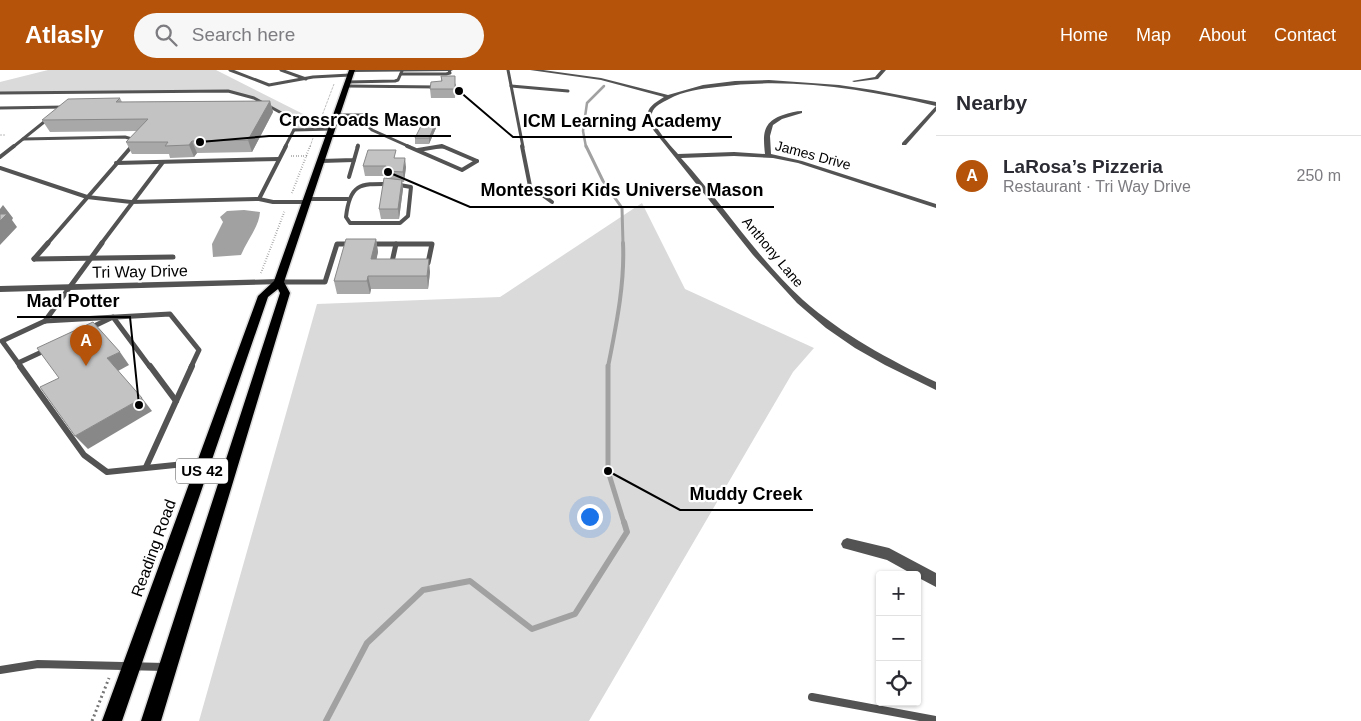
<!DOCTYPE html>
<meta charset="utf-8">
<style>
body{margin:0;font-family:Arial,sans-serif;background:#f7f7f7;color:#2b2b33}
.controls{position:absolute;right:15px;bottom:15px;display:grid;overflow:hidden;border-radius:5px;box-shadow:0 1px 4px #0004}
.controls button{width:45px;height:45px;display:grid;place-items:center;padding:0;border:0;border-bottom:1px solid #e1e1e2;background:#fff;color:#2b2b33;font:25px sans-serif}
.you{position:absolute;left:589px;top:446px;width:18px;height:18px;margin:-12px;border:4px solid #fff;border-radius:50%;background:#1a73e8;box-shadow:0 0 0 8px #1a73e833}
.badge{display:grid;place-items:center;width:32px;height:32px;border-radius:50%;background:#b45309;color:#fff;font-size:16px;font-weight:700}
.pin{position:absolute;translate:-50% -41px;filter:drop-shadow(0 1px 2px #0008)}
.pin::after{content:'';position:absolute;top:26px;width:18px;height:15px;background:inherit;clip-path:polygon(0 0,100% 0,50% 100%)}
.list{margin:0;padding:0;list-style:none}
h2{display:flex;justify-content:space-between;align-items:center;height:65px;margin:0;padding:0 20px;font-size:21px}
h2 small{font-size:16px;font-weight:400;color:#7c7c81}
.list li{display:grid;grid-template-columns:32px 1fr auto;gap:15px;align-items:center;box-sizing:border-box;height:80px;padding:0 20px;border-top:1px solid #e1e1e2}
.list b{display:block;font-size:19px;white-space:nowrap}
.list p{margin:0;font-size:16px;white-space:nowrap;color:#7c7c81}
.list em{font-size:16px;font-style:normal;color:#7c7c81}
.icon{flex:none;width:28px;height:28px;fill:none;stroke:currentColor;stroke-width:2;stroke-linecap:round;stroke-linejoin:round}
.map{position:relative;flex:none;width:936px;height:651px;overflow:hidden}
header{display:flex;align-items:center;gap:30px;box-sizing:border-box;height:70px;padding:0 25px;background:#b45309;color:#fff}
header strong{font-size:24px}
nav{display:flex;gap:28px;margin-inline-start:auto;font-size:18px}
.search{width:350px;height:45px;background:#f7f7f7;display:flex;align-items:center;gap:12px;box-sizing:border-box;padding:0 18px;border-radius:28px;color:#7c7c81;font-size:19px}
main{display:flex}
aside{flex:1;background:#fff}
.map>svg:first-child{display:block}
</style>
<header>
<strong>Atlasly</strong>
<div class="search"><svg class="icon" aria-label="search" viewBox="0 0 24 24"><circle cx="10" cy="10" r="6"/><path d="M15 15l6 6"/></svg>Search here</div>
<nav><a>Home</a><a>Map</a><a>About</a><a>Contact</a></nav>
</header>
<main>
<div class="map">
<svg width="936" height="651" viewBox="0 0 936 651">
<rect width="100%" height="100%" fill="#fff"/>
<g fill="#dadada">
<path d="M48 0H216L317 51 313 59 294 60 298 52 254 28 228 21 0 23V12Z"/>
<path d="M642 133 685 219 814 278 793 302 589 651H199L317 234 500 227Z"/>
</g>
<path fill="#a1a1a1" d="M244 140 260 142C259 157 247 170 241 185L213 187 212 174 223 152 220 147 227 141Z"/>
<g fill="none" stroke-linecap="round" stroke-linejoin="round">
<path stroke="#a1a1a1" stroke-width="2.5" d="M586 77 583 61 587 33 604 16"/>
<path stroke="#a1a1a1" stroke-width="3" d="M586 76 603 111 622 138 623 174"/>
<path stroke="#a1a1a1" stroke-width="4" d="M608 297C616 256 625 214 623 173"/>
<path stroke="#a1a1a1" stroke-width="5" d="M608 296V401L624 453"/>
<path stroke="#a1a1a1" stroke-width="6" d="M326 651 367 573 423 520 470 511 532 559 575 544 627 462 624 452"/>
<defs>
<path id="primary" d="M349 0H355L284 212 290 223 161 651H141L280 223 278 219 268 227 122 651H102L258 226 274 211Z"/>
</defs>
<use href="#primary" stroke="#dbdbdb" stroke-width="3"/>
<g stroke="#757575" stroke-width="1" stroke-dasharray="0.5 1" stroke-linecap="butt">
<path d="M320 51 334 14"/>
<path d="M0 65H5"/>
<path d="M310 77 313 68"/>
</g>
<g stroke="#757575" stroke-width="2" stroke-dasharray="0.5 2" stroke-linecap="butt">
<path d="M291 86H307"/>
<path d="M292 123 310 76"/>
<path d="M261 203 285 140"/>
</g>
<path stroke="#757575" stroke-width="3" stroke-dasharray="2 3" stroke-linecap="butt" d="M92 651 109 608"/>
<g stroke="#535353" stroke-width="3">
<path d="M230 0 269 15 313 7 350 5"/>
<path d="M281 0 306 9"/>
<path d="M508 0 523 77"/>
<path d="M401 4H446L450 3 449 0"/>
<path d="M348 12 395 11 398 10 402 1"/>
<path d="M346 16 437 17"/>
<path d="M511 16 568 21"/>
<path d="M0 23 228 21 254 28 298 52 285 77"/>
<path d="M0 38 65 37"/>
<path d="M336 45H367L370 48 369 57 372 60 410 77"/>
<path d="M294 60 332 59"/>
<path d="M23 69 125 67 132 69 134 73 131 77"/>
<path d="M13 77 49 48"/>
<path d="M357 77 358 75"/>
<path d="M436 77H444"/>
</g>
<g stroke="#535353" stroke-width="4">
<path d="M407 76 462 100 477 91"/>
<path d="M522 76 530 116 552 132"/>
<path d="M418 80 442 76 477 91"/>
<path d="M0 87 14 76"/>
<path d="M321 91 354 90 358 76"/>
<path d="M116 93 279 89"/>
<path d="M0 98 87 127 131 132 259 129 273 132H306"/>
<path d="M349 107 354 90"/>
<path d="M394 114 411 117 408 146 400 153H350L346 147C350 111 362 114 394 114Z"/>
<path d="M259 129 286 76"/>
<path d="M307 129H348"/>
<path d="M47 174 132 76"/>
<path d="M101 174 163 92"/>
</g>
<g stroke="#535353" stroke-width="5">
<path d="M369 174H432L428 193H425"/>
<path d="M396 174 392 192H396"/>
<path d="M34 189 48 173"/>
<path d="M34 189 173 187"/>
<path d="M279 212H325L337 174H352"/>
<path d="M45 251 102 173"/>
<path d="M90 258 113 247 150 297"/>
<path d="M18 293 46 280"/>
<path d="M21 297 2 271 45 251 170 244 199 280 191 297"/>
</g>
<g stroke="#535353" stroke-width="6">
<path d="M20 296 84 385 107 402 204 392"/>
<path d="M150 296 176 331"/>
<path d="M146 397 192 296"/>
</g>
<g stroke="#535353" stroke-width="8">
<path d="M0 600 38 594 165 597"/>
<path d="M812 627 936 650"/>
</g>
<g fill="#535353" fill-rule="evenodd">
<path d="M349 0H453L451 1 351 2Z"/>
<path d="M530 0H543L601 8 668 25 703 15 735 11 769 10 839 15 873 20 936 32V36C864 19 790 7 717 17 701 19 683 21 669 29 663 32 654 36 652 43 650 54 671 76 678 84L734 82 765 84C763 65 762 52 783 45 789 43 796 41 802 41V43L782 49 773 55 770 66 771 84 802 91 936 134V138L798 93 773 88 734 86 681 88C723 134 757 188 803 230 843 265 888 289 936 312V320L885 295 855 278 826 258 797 233 753 185 654 61C643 43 646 38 664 27L601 10Z"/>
<path d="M881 0H886L878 9 854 12 852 11 875 7Z"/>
<path d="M936 36V41L906 75H902V73Z"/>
<path d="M279 209 282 210V214L0 222V216Z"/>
<path d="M847 468 889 478 936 503V517L917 507V505H914L887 490 843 478 841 474 843 470Z"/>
</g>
<use href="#primary" fill="#000" fill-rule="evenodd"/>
</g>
<g fill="#a8a8a8">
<path d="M441 6 456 14 455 28H431L430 19 441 11Z"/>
<path d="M120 28 122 32 270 31 273 42 252 82 197 83 194 87 170 88 169 84H132L126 72 137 61 50 62 42 50Z"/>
<path d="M436 52V58L429 74H415V68Z"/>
<path d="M397 88 406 97 404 112H402L403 119 399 149H381L379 139 386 108V106H365L363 96Z"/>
<path d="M376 169 378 182 376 189 430 202 428 219H371L370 224H337L334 211Z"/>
</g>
<g fill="#888">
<path d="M270 31 273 42 252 82 248 70Z"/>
<path d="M436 52V58L429 74V68Z"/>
<path d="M192 71 197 83 194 87 189 75Z"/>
<path d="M405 88 406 97 404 112 403 102Z"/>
<path d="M402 110 403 119 399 149 398 139Z"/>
<path d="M3 135 13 148 12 150 17 157 0 175V139Z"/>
<path d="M376 169 378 182 374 202 371 189Z"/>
<path d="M429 189 430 202 428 219 427 206Z"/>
<path d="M368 206 371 219 370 224 367 211Z"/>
<path d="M120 282 129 295 118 301 107 288Z"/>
<path d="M142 328 152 341 88 379 75 366Z"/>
</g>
<g fill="#c3c3c3" stroke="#888">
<path d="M441 6H455V19H430L431 12 442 11Z"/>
<path d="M120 28 116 32 270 31 248 70 192 71 189 75 165 76 168 72H126L148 49 42 50 68 29Z"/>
<path d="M423 52H436L429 68H415Z"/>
<path d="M368 80H396L394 88H405L403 102 386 101V96H363Z"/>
<path d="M384 108 402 110 398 139H379Z"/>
<path d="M0 144H7L0 151Z"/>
<path d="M346 169H376L371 189H429L427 206H368L367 211H334Z"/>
<path d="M93 252 120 282 107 288 142 328 75 366 40 317 59 308 37 278Z"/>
</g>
<g text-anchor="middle" stroke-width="4.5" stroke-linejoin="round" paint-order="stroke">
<g font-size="14" fill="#000" stroke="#fff">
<text transform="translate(813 85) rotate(15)" y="5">James Drive</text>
<text transform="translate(773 182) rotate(50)" y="5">Anthony Lane</text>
</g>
<rect fill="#fff" stroke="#4c4c4c" stroke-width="1" x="176" y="388.5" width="52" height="25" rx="4"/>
<g font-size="15" font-weight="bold" fill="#000">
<text x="202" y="406">US 42</text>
</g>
<g font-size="16" fill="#000" stroke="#fff">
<text transform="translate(140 201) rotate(-1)" y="6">Tri Way Drive</text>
<text transform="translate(153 478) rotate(-70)" y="6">Reading Road</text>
</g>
</g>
<path fill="none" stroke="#000" stroke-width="2" d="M200 72L269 66H451M459 21L513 67H732M388 102L470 137H774M139 335L130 247H17M608 401L680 440H813"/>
<g fill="#000" stroke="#fff" stroke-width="2">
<circle cx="200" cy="72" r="5"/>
<circle cx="459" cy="21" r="5"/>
<circle cx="388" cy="102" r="5"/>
<circle cx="139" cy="335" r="5"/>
<circle cx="608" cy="401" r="5"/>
</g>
<g font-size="18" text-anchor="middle" font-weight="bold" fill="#000" stroke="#fff" stroke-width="4.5" stroke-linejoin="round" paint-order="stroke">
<text x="360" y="56">Crossroads Mason</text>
<text x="622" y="57">ICM Learning Academy</text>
<text x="622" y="126">Montessori Kids Universe Mason</text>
<text x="73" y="237">Mad Potter</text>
<text x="746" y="430">Muddy Creek</text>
</g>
</svg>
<div class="controls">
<button>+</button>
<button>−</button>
<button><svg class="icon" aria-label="locate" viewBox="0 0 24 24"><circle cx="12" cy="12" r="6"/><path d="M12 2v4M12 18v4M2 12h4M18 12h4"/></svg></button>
</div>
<div class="you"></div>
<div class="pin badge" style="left:86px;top:296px">A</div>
</div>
<aside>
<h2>Nearby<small></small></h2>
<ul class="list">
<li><span class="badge">A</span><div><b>LaRosa’s Pizzeria</b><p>Restaurant · Tri Way Drive</p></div><em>250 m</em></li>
</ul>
</aside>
</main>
